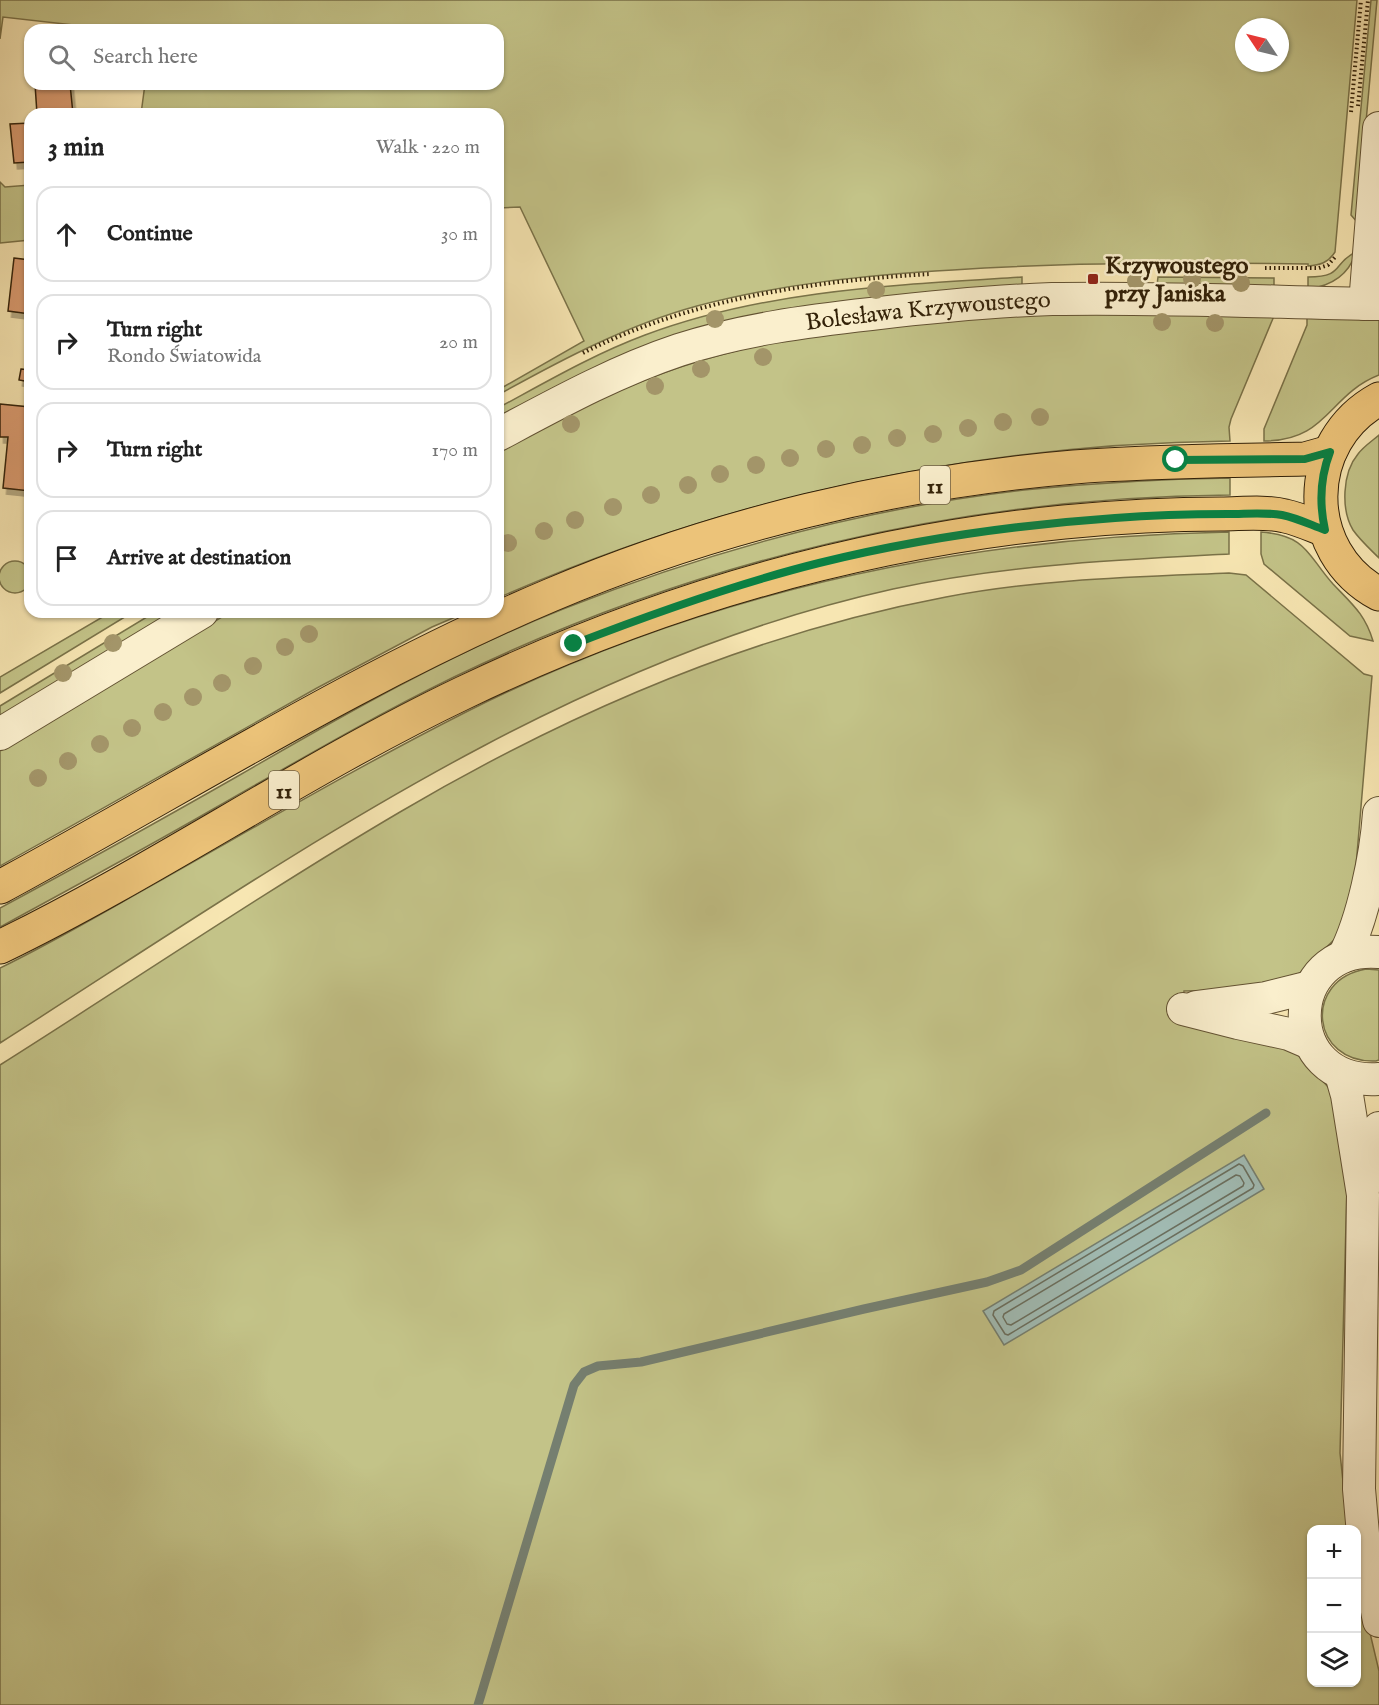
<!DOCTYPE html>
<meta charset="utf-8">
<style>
body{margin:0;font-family:"IM FELL English",serif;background:#f2f2f2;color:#222}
.controls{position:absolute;right:18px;bottom:18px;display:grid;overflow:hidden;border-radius:12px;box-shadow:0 2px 4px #0004}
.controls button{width:54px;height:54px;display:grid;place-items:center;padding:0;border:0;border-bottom:2px solid #e0e0e0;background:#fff;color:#222;font:30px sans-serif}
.compass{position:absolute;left:1235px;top:18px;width:54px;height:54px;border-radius:50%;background:#fff;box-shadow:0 2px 4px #0004;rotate:305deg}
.stop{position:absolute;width:18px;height:18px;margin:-14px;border:4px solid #0b8043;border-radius:50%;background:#fff}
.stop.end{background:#0b8043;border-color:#fff;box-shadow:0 2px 6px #0008}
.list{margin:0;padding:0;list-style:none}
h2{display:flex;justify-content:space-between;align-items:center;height:78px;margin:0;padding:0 24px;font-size:26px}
h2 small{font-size:20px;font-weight:400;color:#767676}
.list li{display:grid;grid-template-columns:39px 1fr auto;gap:18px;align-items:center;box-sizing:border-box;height:96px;margin:0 12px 12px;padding:0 12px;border:2px solid #e0e0e0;border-radius:18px}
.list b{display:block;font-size:22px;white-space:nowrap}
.list p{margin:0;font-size:20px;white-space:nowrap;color:#767676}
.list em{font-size:20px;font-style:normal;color:#767676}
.icon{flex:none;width:33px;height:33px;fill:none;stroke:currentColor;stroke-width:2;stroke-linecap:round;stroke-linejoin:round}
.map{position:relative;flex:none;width:1379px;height:1705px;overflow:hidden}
.search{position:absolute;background:#fff;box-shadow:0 2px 4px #0004;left:24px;top:24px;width:480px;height:66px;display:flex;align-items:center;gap:15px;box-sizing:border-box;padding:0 21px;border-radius:18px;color:#767676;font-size:22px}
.panel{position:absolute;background:#fff;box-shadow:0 2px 4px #0004;left:24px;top:108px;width:480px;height:510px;border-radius:18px}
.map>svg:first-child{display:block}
</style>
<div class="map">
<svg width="1379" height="1705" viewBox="0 0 1379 1705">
<defs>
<filter id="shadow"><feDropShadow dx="3.5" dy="6" stdDeviation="0" flood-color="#0004"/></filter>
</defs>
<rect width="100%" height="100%" fill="#f7e6b2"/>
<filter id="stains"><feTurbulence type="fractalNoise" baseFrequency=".00333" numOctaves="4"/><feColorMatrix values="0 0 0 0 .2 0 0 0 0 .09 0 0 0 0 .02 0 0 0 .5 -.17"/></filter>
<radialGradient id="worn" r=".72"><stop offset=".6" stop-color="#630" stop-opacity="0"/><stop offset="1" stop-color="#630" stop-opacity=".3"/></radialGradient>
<g fill="#c3c388" stroke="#7a7248" stroke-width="1.5" fill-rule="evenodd">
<path d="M0 0H1357L1335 252C1328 263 1320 265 1308 266V264C1189 262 1071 262 953 270 867 275 780 284 697 306 627 325 561 360 498 395V390L584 341 520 207 498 208V114H141L145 84H498V30H118L3 17 0 39ZM1244 27H1280V63H1244Z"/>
<path d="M1371 0H1377L1357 222 1351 215Z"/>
<path d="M0 182 5 187 30 185V240L0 243Z"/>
<path d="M1356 252C1349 275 1331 286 1308 289V277C1345 277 1332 263 1356 252Z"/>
<path d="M1022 277V286L697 329C624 351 564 381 498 418V408C546 382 594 354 645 335 765 290 895 285 1022 277Z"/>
<path d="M1158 277 1274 278V287L1157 285Z"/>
<path d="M1049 313 1274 316 1231 419 1229 427 1230 441C978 444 729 496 498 598V452C564 415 633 380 706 359 816 326 935 323 1049 313Z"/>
<path d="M1307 316 1379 318V375C1328 395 1328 441 1264 441V429L1307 325Z"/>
<path d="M1379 435V558C1370 549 1360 540 1353 530 1341 510 1342 473 1358 454 1363 447 1372 441 1379 435Z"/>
<path d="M1230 478V495C960 497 696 560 454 677 372 717 294 763 215 808 144 849 72 888 0 927V908C80 865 159 821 238 776 343 715 450 654 563 609 710 551 866 508 1024 490 1093 483 1161 479 1230 478Z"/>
<path d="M1229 532V554C1116 560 1004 565 893 589 562 662 281 864 0 1043V968C56 941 109 909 163 879 264 822 363 764 466 712 704 592 964 537 1229 532Z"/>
<path d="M1261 532C1308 536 1307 555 1333 584 1352 604 1365 614 1373 641L1350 636 1264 564 1261 554Z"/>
<circle cx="15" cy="577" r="16"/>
<path d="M1229 573 1246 575 1364 674 1372 676 1355 878 1339 935 1300 973 1287 980 1240 990 1184 991 1181 1025 1238 1033 1298 1052 1328 1087 1336 1101 1347 1185 1340 1453 1348 1529 1312 1530V1682H1356L1357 1578 1379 1671V1705H0V1065C133 981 264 892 400 812 568 713 754 633 946 597 1039 579 1134 577 1229 573Z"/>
<path d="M111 612H133L0 693V677Z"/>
<path d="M155 612H173L0 717V706Z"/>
<path d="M230 612H467L432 627 317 688 0 866V751Z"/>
<path d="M1366 969 1379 970V1060L1376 1061C1311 1064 1302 980 1366 969Z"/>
</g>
<path fill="#a1bdb6" stroke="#757f70" stroke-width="1.5" d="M1244 1155 1264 1189 1004 1345 983 1311Z"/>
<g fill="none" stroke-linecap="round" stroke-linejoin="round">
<g stroke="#6a6f5f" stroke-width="1.5">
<path d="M1239 1164 1243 1166 1254 1185 1253 1188 1008 1335 1005 1334 993 1315 994 1311Z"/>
<path d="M1236 1175 1240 1176 1244 1183 1243 1186 1011 1325 1007 1324 1003 1317 1004 1314Z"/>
</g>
<path stroke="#757f70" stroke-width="9" d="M478 1705 574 1385 584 1372 598 1366 641 1362 864 1309 987 1282 1021 1270 1266 1113"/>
</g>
<g fill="#da9b6f" stroke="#322108" stroke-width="1.5" filter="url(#shadow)">
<path d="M35 84H70L73 114H37Z"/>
<path d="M30 123V162L14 163 10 124Z"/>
<path d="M14 258 30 260V314L8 311Z"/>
<path d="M21 369 30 370V382L19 380Z"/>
<path d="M0 404 30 407V491L3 488 8 437H0Z"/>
</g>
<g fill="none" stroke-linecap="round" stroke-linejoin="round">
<defs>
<g id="minor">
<path d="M1365 304 1379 128"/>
<path id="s1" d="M498 435C556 404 616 371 679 350 740 330 807 321 871 314 931 307 991 301 1052 299 1161 297 1270 302 1379 304"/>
<path d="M0 734 202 612"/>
<path d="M1379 952C1281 944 1279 1086 1379 1079"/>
<path d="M1344 956C1363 919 1376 856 1379 813"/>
<path d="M1196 1007 1266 998 1310 987"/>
<path d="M1183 1009 1238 1023 1289 1034 1310 1043"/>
<path d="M1341 1074 1347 1095 1363 1195 1359 1489 1364 1545 1379 1621"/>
<path d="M1366 1182 1379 1128"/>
</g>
<g id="major">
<path d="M1379 399C1302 441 1301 552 1379 594"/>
<path d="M0 887C183 788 359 676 551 595 716 525 896 482 1074 467 1151 461 1228 461 1305 459L1330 452"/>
<path d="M0 947C158 870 304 769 463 693 653 602 854 543 1064 522 1116 517 1168 514 1221 514 1241 514 1265 511 1285 516 1299 519 1312 525 1325 530"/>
</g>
</defs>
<use href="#minor" stroke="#635232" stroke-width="34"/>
<use href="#major" stroke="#322108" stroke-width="35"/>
<g stroke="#322108" stroke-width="4" stroke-dasharray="1.5 3" stroke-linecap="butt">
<path d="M1358 106 1368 0"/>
<path d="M1351 112 1361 0"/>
<path d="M1265 268H1319L1328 265 1336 256"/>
<path d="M583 353C690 299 812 281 930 274"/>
</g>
<use href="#minor" stroke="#faefcd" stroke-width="32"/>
<use href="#major" stroke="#ecc379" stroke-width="33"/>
</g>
<g fill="#a39569">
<circle cx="1192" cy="279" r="9"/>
<circle cx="1136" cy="281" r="9"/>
<circle cx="1241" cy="283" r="9"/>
<circle cx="876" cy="290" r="9"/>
<circle cx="715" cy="319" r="9"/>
<circle cx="1162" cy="322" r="9"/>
<circle cx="1215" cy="323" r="9"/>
<circle cx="763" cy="357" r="9"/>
<circle cx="701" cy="369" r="9"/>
<circle cx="655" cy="386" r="9"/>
<circle cx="1040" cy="417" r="9"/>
<circle cx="1003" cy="422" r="9"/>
<circle cx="571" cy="424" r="9"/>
<circle cx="968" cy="428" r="9"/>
<circle cx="933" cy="434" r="9"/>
<circle cx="897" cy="438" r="9"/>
<circle cx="862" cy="445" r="9"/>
<circle cx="826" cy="449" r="9"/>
<circle cx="790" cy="458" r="9"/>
<circle cx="756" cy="465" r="9"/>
<circle cx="720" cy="474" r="9"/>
<circle cx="688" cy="485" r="9"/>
<circle cx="651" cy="495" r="9"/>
<circle cx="613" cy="507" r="9"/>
<circle cx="575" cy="520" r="9"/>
<circle cx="544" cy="531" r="9"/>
<circle cx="508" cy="543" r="9"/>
<circle cx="309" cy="634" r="9"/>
<circle cx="113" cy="643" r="9"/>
<circle cx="285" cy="647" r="9"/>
<circle cx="253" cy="666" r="9"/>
<circle cx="63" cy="673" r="9"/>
<circle cx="222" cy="683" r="9"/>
<circle cx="193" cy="697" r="9"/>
<circle cx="163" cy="712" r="9"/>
<circle cx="132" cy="728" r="9"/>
<circle cx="100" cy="744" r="9"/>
<circle cx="68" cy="761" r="9"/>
<circle cx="38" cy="778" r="9"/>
</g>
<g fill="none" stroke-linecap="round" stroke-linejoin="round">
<path stroke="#0b8043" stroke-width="8" d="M574 644C654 613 735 584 819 563 916 539 1015 525 1115 518 1153 515 1190 514 1228 514 1246 514 1265 512 1282 515 1297 518 1311 525 1325 530 1319 503 1320 478 1330 452L1305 459 1176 460"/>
</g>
<rect fill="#8f2418" stroke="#faefcd" stroke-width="2" x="1087" y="273" width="12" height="12" rx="3"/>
<g text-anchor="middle" stroke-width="5" stroke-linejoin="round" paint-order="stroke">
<g fill="#faefcd" stroke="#6e5f43" stroke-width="1.5">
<rect x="920" y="466" width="30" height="38" rx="4.5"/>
<rect x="269" y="771" width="30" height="38" rx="4.5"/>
</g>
<g font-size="22" font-weight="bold" fill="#322108">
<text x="935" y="493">11</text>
<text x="284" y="798">11</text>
</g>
<g font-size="24" font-weight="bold" fill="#322108" stroke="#faefcd" text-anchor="start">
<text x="1105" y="273">Krzywoustego<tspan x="1105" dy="28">przy Janiska</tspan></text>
</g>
<g font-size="24" fill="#322108" stroke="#faefcd">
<text dy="8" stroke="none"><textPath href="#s1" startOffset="453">Bolesława Krzywoustego</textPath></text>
</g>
</g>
<rect width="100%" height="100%" filter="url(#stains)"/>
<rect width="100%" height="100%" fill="url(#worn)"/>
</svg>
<div class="controls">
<button>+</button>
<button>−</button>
<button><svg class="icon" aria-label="layers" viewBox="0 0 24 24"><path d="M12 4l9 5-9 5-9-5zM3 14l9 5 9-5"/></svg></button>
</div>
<svg class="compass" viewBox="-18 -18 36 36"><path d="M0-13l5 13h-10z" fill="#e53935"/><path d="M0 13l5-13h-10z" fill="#767676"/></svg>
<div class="stop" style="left:1176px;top:460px"></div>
<div class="stop end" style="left:574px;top:644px"></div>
<div class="search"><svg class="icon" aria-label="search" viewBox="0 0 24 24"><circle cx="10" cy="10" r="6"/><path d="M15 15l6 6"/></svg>Search here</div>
<section class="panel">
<h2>3 min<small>Walk · 220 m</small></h2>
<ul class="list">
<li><svg class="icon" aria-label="ahead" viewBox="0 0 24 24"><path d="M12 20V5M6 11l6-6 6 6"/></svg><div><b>Continue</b></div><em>30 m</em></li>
<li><svg class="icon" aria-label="right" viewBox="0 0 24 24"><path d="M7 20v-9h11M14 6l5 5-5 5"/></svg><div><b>Turn right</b><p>Rondo Światowida</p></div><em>20 m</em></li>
<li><svg class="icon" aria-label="right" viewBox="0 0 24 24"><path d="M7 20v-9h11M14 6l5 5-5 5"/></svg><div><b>Turn right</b></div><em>170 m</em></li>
<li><svg class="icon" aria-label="arrive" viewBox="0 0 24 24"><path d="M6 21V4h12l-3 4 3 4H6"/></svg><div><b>Arrive at destination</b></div></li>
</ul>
</section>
</div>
